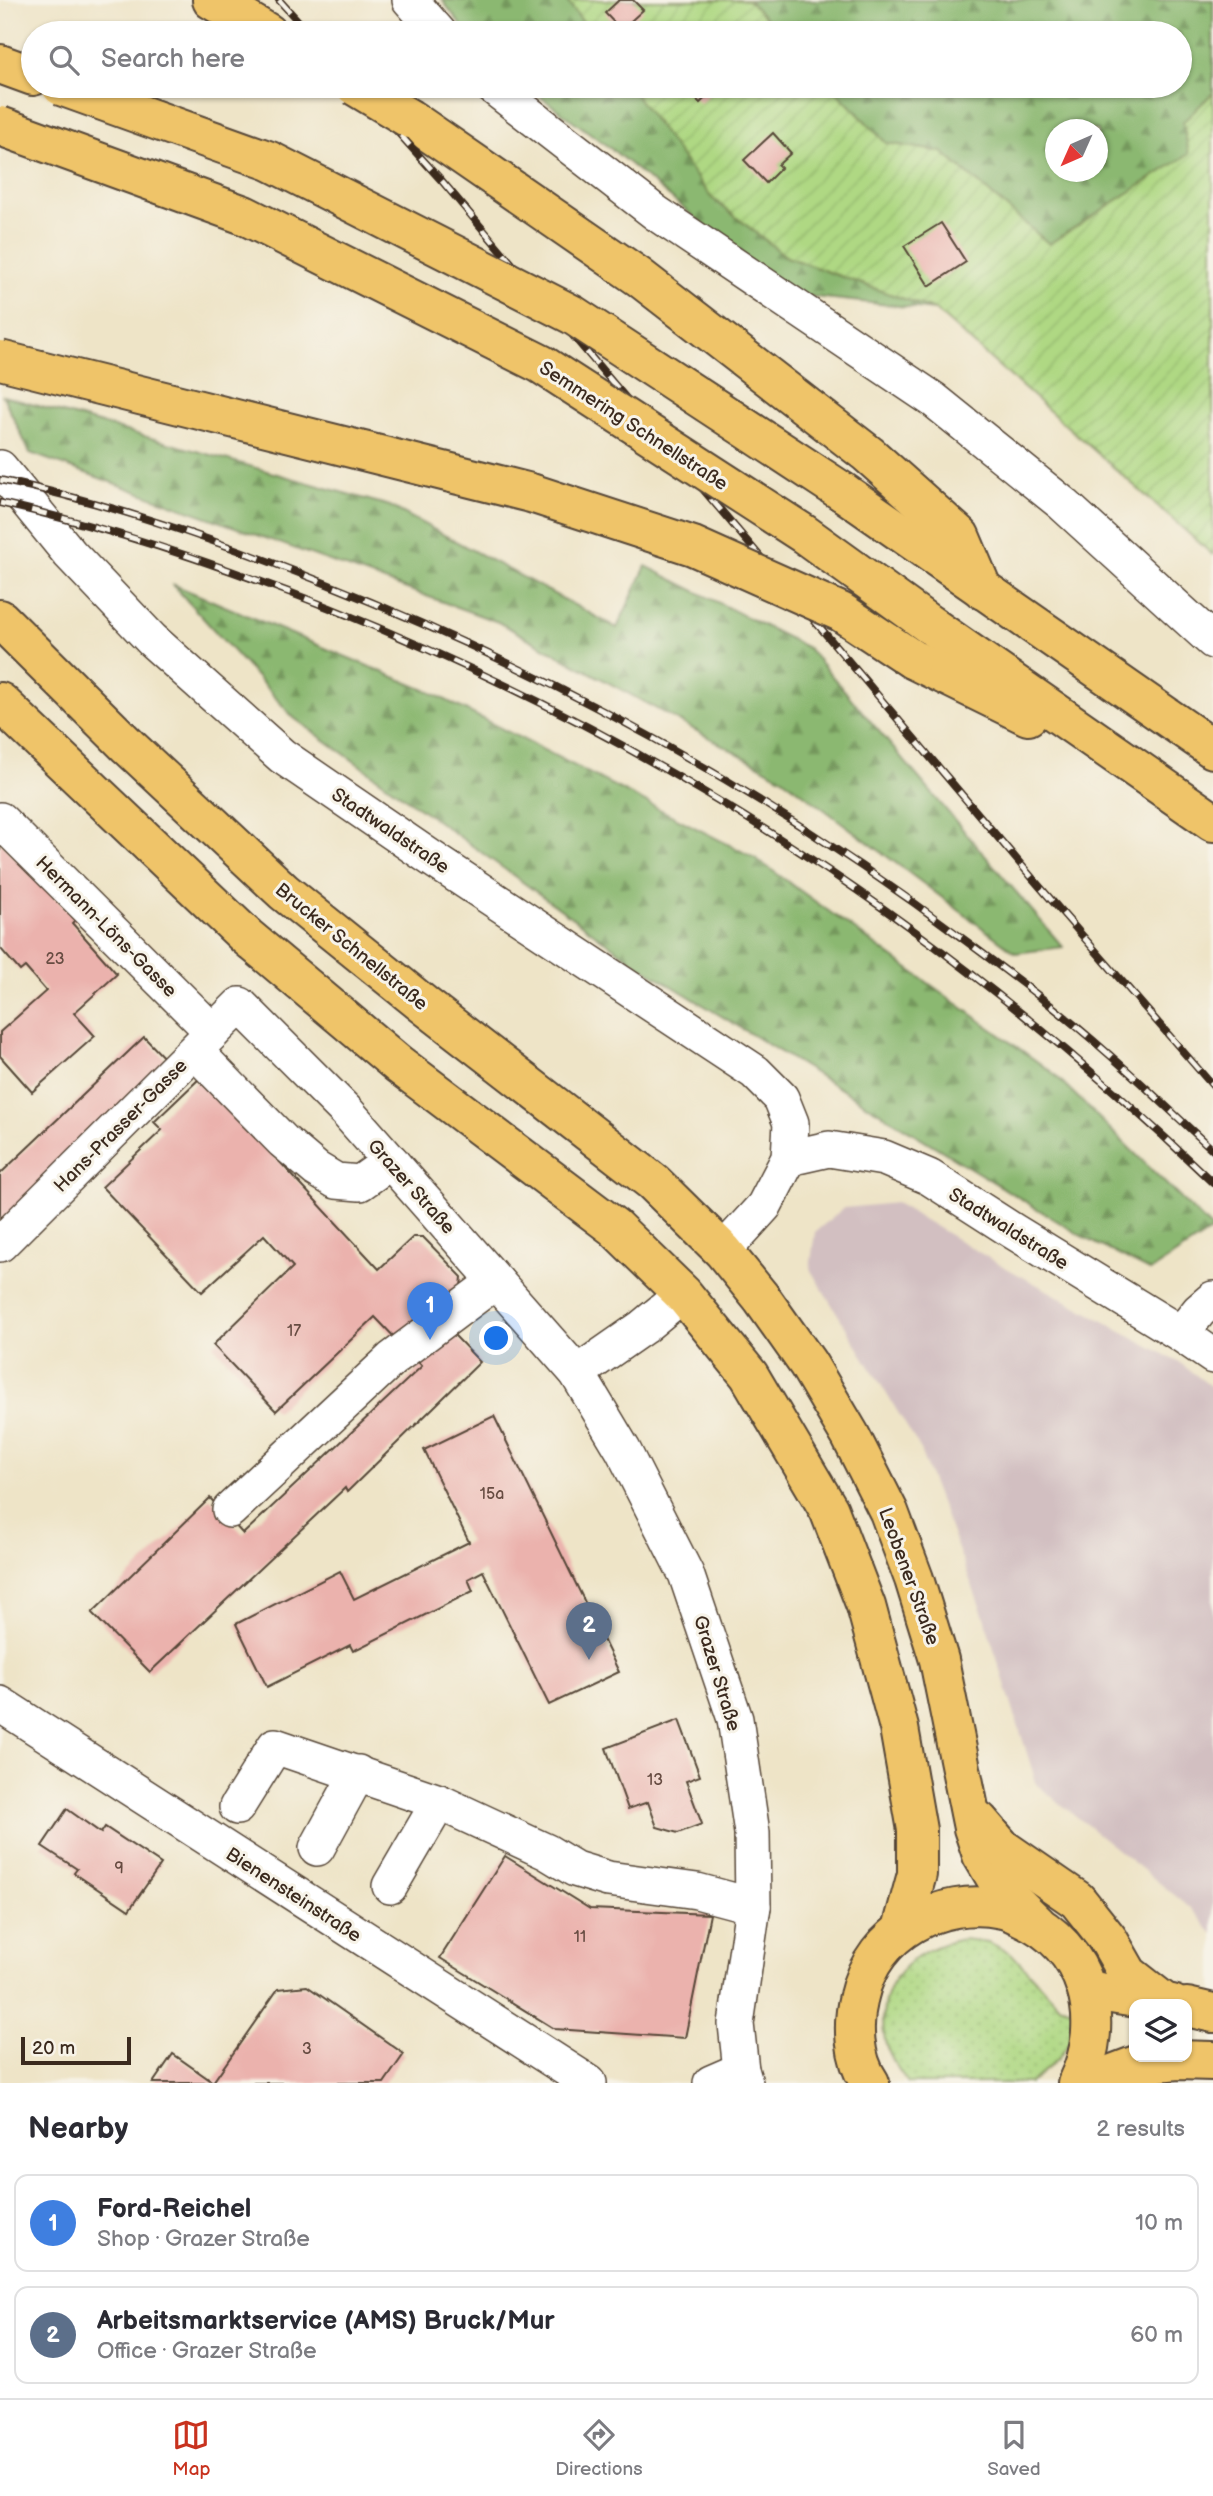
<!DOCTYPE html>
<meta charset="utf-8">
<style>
body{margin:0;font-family:"Balsamiq Sans",sans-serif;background:#f7f7f7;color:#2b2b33}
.controls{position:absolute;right:21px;bottom:21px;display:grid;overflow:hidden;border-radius:14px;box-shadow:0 2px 5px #0004}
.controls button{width:63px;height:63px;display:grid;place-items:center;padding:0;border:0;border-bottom:2px solid #e1e1e2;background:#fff;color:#2b2b33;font:35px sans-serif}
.compass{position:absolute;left:1045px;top:119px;width:63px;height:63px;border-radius:50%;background:#fff;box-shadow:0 2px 5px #0004;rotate:225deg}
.scale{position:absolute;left:21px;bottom:18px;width:110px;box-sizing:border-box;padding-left:7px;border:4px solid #3b2a1e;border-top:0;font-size:19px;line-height:24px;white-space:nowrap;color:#3b2a1e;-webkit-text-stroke:5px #f7f3e8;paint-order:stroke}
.you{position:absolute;left:497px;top:1339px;width:24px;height:24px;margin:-18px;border:5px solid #fff;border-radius:50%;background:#1a73e8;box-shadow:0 0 0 10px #1a73e833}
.badge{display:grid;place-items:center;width:46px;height:46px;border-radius:50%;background:#c8321e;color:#fff;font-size:23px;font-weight:700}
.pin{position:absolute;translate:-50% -58px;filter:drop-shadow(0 2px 4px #0008)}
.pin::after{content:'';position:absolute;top:37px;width:24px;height:21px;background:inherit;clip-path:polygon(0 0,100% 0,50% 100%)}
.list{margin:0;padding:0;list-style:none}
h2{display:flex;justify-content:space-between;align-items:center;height:91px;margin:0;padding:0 28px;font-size:30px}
h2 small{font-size:23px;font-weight:400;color:#7c7c81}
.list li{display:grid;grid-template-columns:46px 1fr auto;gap:21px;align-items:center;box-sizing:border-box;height:98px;margin:0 14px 14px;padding:0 14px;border:2px solid #e1e1e2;border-radius:14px}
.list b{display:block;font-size:26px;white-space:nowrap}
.list p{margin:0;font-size:23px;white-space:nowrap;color:#7c7c81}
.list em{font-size:23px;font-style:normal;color:#7c7c81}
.icon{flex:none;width:38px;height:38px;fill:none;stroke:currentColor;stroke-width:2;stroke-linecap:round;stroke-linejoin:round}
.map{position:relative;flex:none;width:1213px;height:2083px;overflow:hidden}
.search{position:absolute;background:#fff;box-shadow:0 2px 5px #0004;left:21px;right:21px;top:21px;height:77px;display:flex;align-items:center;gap:18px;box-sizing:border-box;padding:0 24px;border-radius:38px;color:#7c7c81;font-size:26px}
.sheet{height:315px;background:#fff}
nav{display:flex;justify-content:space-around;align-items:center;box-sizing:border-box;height:98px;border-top:2px solid #e1e1e2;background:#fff;font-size:19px;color:#7c7c81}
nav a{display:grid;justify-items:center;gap:4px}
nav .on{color:#c8321e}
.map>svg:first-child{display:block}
</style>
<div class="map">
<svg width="1213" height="2083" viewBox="0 0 1213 2083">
<defs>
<pattern id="grass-dots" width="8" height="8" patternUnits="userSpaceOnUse" patternTransform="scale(1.75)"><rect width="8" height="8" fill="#afd883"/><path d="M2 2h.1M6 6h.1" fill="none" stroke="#97ba71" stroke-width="1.8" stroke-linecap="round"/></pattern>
<pattern id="forest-firs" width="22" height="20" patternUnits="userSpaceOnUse" patternTransform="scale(1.75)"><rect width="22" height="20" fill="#8bb871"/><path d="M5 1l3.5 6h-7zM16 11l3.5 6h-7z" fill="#73965c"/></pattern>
<pattern id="garden-furrows" width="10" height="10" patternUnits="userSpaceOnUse" patternTransform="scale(1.75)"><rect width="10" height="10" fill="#afd883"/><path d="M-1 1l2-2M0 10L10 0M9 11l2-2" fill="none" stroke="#97ba71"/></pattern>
</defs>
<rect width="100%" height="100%" fill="#f7f3e8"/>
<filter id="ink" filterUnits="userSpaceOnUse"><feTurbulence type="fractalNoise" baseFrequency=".0143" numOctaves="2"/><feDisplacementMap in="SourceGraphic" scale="14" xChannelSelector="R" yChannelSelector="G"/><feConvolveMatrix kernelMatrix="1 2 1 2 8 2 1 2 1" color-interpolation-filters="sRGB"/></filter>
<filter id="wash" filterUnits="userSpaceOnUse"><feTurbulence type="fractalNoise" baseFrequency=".00686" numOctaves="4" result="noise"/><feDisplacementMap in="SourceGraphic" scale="28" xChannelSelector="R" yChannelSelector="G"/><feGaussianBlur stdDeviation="1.57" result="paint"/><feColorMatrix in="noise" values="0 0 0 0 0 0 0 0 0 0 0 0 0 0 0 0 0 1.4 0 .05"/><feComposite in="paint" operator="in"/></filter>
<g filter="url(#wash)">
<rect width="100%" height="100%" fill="#eee4c7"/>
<path fill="#d2bfc1" d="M896 1203 992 1260 1180 1363 1213 1388V1934L1192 1909 1037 1785 983 1614 918 1445 810 1269 815 1232 844 1208Z"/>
<path fill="url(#grass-dots)" stroke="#758150" stroke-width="2" d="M963 1939 988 1942 1011 1953 1059 2005 1076 2010 1072 2039 1058 2059 1030 2083H908C899 2070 888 2056 885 2040 874 1982 911 1949 963 1939Z"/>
<g fill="url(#forest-firs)" stroke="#637148" stroke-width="2" fill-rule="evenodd">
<path d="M442 0H566L591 33H467Z"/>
<path d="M748 0H1213V93L1183 122 1189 154 1049 244 942 152 886 143 831 86H1180V33H780ZM1056 130H1098V172H1056Z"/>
<path d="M526 86H629L712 198 787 257 935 310 788 294 614 151Z"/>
<path d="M3 396 390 506 617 628 646 566 808 648 1063 947 1016 953 781 777 498 622 30 453Z"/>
<path d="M172 584 430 692 755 858 1053 1073 1213 1230 1150 1271 1085 1238 641 967 294 718Z"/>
</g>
<g fill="url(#garden-furrows)" stroke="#758150" stroke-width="2">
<path d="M567 0H748L780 33H591Z"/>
<path d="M629 86H831L886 143 942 152 1049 244 1189 154 1183 122 1213 93V555L935 310 787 257 712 198Z"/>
</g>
<g id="blocks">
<g fill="#ebb2ad">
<path d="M619 0H633L643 10 621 30 605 13Z"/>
<path d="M683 86H718L700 103Z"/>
<path d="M773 133 791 153 778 165 781 168 766 183 744 160Z"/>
<path d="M941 223 966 262 929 286 904 246Z"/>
<path d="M0 842 76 919 72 923 117 974 74 1013 95 1036 32 1092 0 1056V1032L46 991 25 967 20 971 0 948Z"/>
<path d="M144 1037 169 1063 0 1224V1174Z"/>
<path d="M201 1077 379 1269 413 1237H423L462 1277 461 1286 433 1313 480 1362 347 1492 345 1488 150 1672 92 1613 210 1498 243 1534 422 1366 375 1317 276 1411 213 1345 293 1267 264 1235 202 1292 102 1187 162 1130 154 1122Z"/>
<path d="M494 1416 619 1672 549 1705 483 1571 468 1579 473 1591 353 1651 350 1645 267 1687 236 1624 340 1571 354 1599 469 1542 424 1450Z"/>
<path d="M679 1720 700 1776 686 1781 702 1824 678 1833 657 1827 648 1802 628 1809 606 1748Z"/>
<path d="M67 1809 101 1833 105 1827 161 1864 129 1910 74 1873 77 1869 42 1846Z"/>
<path d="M505 1856 590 1909 710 1914 685 2038 555 2029 440 1958Z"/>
<path d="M307 1986 404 2054 384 2083H153L173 2054 213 2082 278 1989Z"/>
</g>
</g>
</g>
<g filter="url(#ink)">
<use href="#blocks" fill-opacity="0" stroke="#564637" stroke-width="2"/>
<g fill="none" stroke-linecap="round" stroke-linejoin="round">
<defs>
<g id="minor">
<path d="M410 0 439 33"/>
<path d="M492 86 656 213 934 400 1063 504 1213 641"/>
<path d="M0 468 70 554 152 640 282 756 431 858 755 1072 781 1098 791 1123 789 1158 764 1206 723 1251"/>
<path d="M0 820 213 1032"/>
<path d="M195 1051 283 1141 316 1169 336 1181 360 1183 391 1161"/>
<path d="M789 1158 829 1149 884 1158 929 1177 1013 1231 1181 1334 1213 1356"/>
<path d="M0 1244 240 1005 347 1112 577 1373 623 1450 686 1574 735 1719 752 1833 753 1906 736 2024 741 2070 745 2083"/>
<path d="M1181 1334 1199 1311 1213 1299"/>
<path d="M577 1373 643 1327 683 1294"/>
<path d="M230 1510 392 1359 496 1281"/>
<path d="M0 1704 589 2083"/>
<path d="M237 1807 275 1746 439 1802 547 1852 575 1869 608 1879 697 1891 753 1906"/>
<path d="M317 1848 358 1773"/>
<path d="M390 1886 439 1802"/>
<path d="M711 2083 741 2070"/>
</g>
<g id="major">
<path d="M1087 1990 1172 2004"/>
<path d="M1187 2007 1213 2013"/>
<path d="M870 2083C853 2059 852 2023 859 1996 873 1932 940 1896 1002 1909 1009 1910 1016 1914 1022 1917 1088 1947 1108 2020 1077 2083"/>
<path d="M1089 2083 1139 2064 1177 2060 1213 2061"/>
</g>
<g id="highway">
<path d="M212 0 268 33"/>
<path d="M0 64 33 76"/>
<path d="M410 119 639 277 868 454 960 536 983 590"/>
<path d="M843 492 1213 749"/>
<path d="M0 619 128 746 284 892 423 1004 653 1182 723 1251 762 1299 808 1364 850 1435 889 1512 914 1579 939 1660 973 1828 982 1855 1004 1892 1037 1924"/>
<path d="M930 625 1213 822"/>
<path d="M912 659 1028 716"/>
<path d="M0 702 247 937 398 1064 614 1227 683 1294 749 1375 829 1510 866 1606 899 1728 917 1830V1874L902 1929"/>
<path d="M979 1821 1003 1849 1077 1900 1108 1939 1128 1974 1165 2003"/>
</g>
</defs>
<use href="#minor" stroke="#564637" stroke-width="38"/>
<use href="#major" stroke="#564637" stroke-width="42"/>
<use href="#highway" stroke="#564637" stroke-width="42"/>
<use href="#minor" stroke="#fff" stroke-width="35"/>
<use href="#major" stroke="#efc469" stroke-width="38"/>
<use href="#highway" stroke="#efc469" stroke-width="38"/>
<defs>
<g id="rail">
<path d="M279 0 309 33"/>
<path d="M356 86 442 181 1034 880 1213 1086"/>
<path d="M0 480C110 503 218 541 322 582 552 673 768 792 966 941 1013 976 1060 1011 1104 1050 1141 1082 1177 1117 1213 1150"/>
<path d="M0 503C113 528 223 566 330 608 665 742 953 932 1213 1183"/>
</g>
</defs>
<use href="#rail" stroke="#3b2a1e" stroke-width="8"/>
<use href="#rail" stroke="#f7f3e8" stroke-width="5" stroke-dasharray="16" stroke-linecap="butt"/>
<defs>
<g id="highway-bridge">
<path d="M61 86 270 161 573 315 843 492"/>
<path d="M355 86 410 119"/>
<path d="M0 126 244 215 541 364 804 534 930 625"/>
<path d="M0 360 531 493 693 546 841 612 912 659"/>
</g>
</defs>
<use href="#highway-bridge" stroke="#564637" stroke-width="42" stroke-linecap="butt"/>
<use href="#highway-bridge" stroke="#efc469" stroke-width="38"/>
</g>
</g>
<g text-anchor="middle" stroke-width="6" stroke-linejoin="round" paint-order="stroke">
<g font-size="16" fill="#674c42">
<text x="55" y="964">23</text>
<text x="294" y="1336">17</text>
<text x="492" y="1499">15a</text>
<text x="655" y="1785">13</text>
<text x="119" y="1873">9</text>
<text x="580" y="1942">11</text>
<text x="307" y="2054">3</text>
</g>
<g font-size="19" fill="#3b2a1e" stroke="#f7f3e8">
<text transform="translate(634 425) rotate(33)" y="7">Semmering Schnellstraße</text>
<text transform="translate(391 830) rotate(34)" y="7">Stadtwaldstraße</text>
<text transform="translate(107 926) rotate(45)" y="7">Hermann-Löns-Gasse</text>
<text transform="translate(352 946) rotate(39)" y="7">Brucker Schnellstraße</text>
<text transform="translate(120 1125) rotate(-45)" y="7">Hans-Prasser-Gasse</text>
<text transform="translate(412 1186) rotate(48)" y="7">Grazer Straße</text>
<text transform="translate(1009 1228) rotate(32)" y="7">Stadtwaldstraße</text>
<text transform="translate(910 1576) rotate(70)" y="7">Leobener Straße</text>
<text transform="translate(718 1673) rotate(73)" y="7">Grazer Straße</text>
<text transform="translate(294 1894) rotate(33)" y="7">Bienensteinstraße</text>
</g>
</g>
</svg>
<div class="controls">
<button><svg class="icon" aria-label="layers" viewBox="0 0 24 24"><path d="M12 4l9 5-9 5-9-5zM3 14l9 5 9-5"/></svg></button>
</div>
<svg class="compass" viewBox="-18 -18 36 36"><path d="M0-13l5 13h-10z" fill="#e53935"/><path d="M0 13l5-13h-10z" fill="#7c7c81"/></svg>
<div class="scale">20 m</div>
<div class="you"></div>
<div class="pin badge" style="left:430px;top:1340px;background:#3f7fe0">1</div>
<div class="pin badge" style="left:589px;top:1660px;background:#5c6f8a">2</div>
<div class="search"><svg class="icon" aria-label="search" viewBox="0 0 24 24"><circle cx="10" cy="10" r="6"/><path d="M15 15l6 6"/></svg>Search here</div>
</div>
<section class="sheet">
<h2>Nearby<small>2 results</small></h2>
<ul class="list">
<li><span class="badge" style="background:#3f7fe0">1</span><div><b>Ford-Reichel</b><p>Shop · Grazer Straße</p></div><em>10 m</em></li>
<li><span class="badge" style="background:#5c6f8a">2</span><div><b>Arbeitsmarktservice (AMS) Bruck/Mur</b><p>Office · Grazer Straße</p></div><em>60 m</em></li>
</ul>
</section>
<nav>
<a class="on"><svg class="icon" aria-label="map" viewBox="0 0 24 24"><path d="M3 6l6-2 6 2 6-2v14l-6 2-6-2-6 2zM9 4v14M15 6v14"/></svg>Map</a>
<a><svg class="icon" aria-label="directions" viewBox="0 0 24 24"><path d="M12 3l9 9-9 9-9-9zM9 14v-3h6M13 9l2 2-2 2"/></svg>Directions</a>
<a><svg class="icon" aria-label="saved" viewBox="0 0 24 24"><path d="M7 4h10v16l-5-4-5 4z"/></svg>Saved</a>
</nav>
